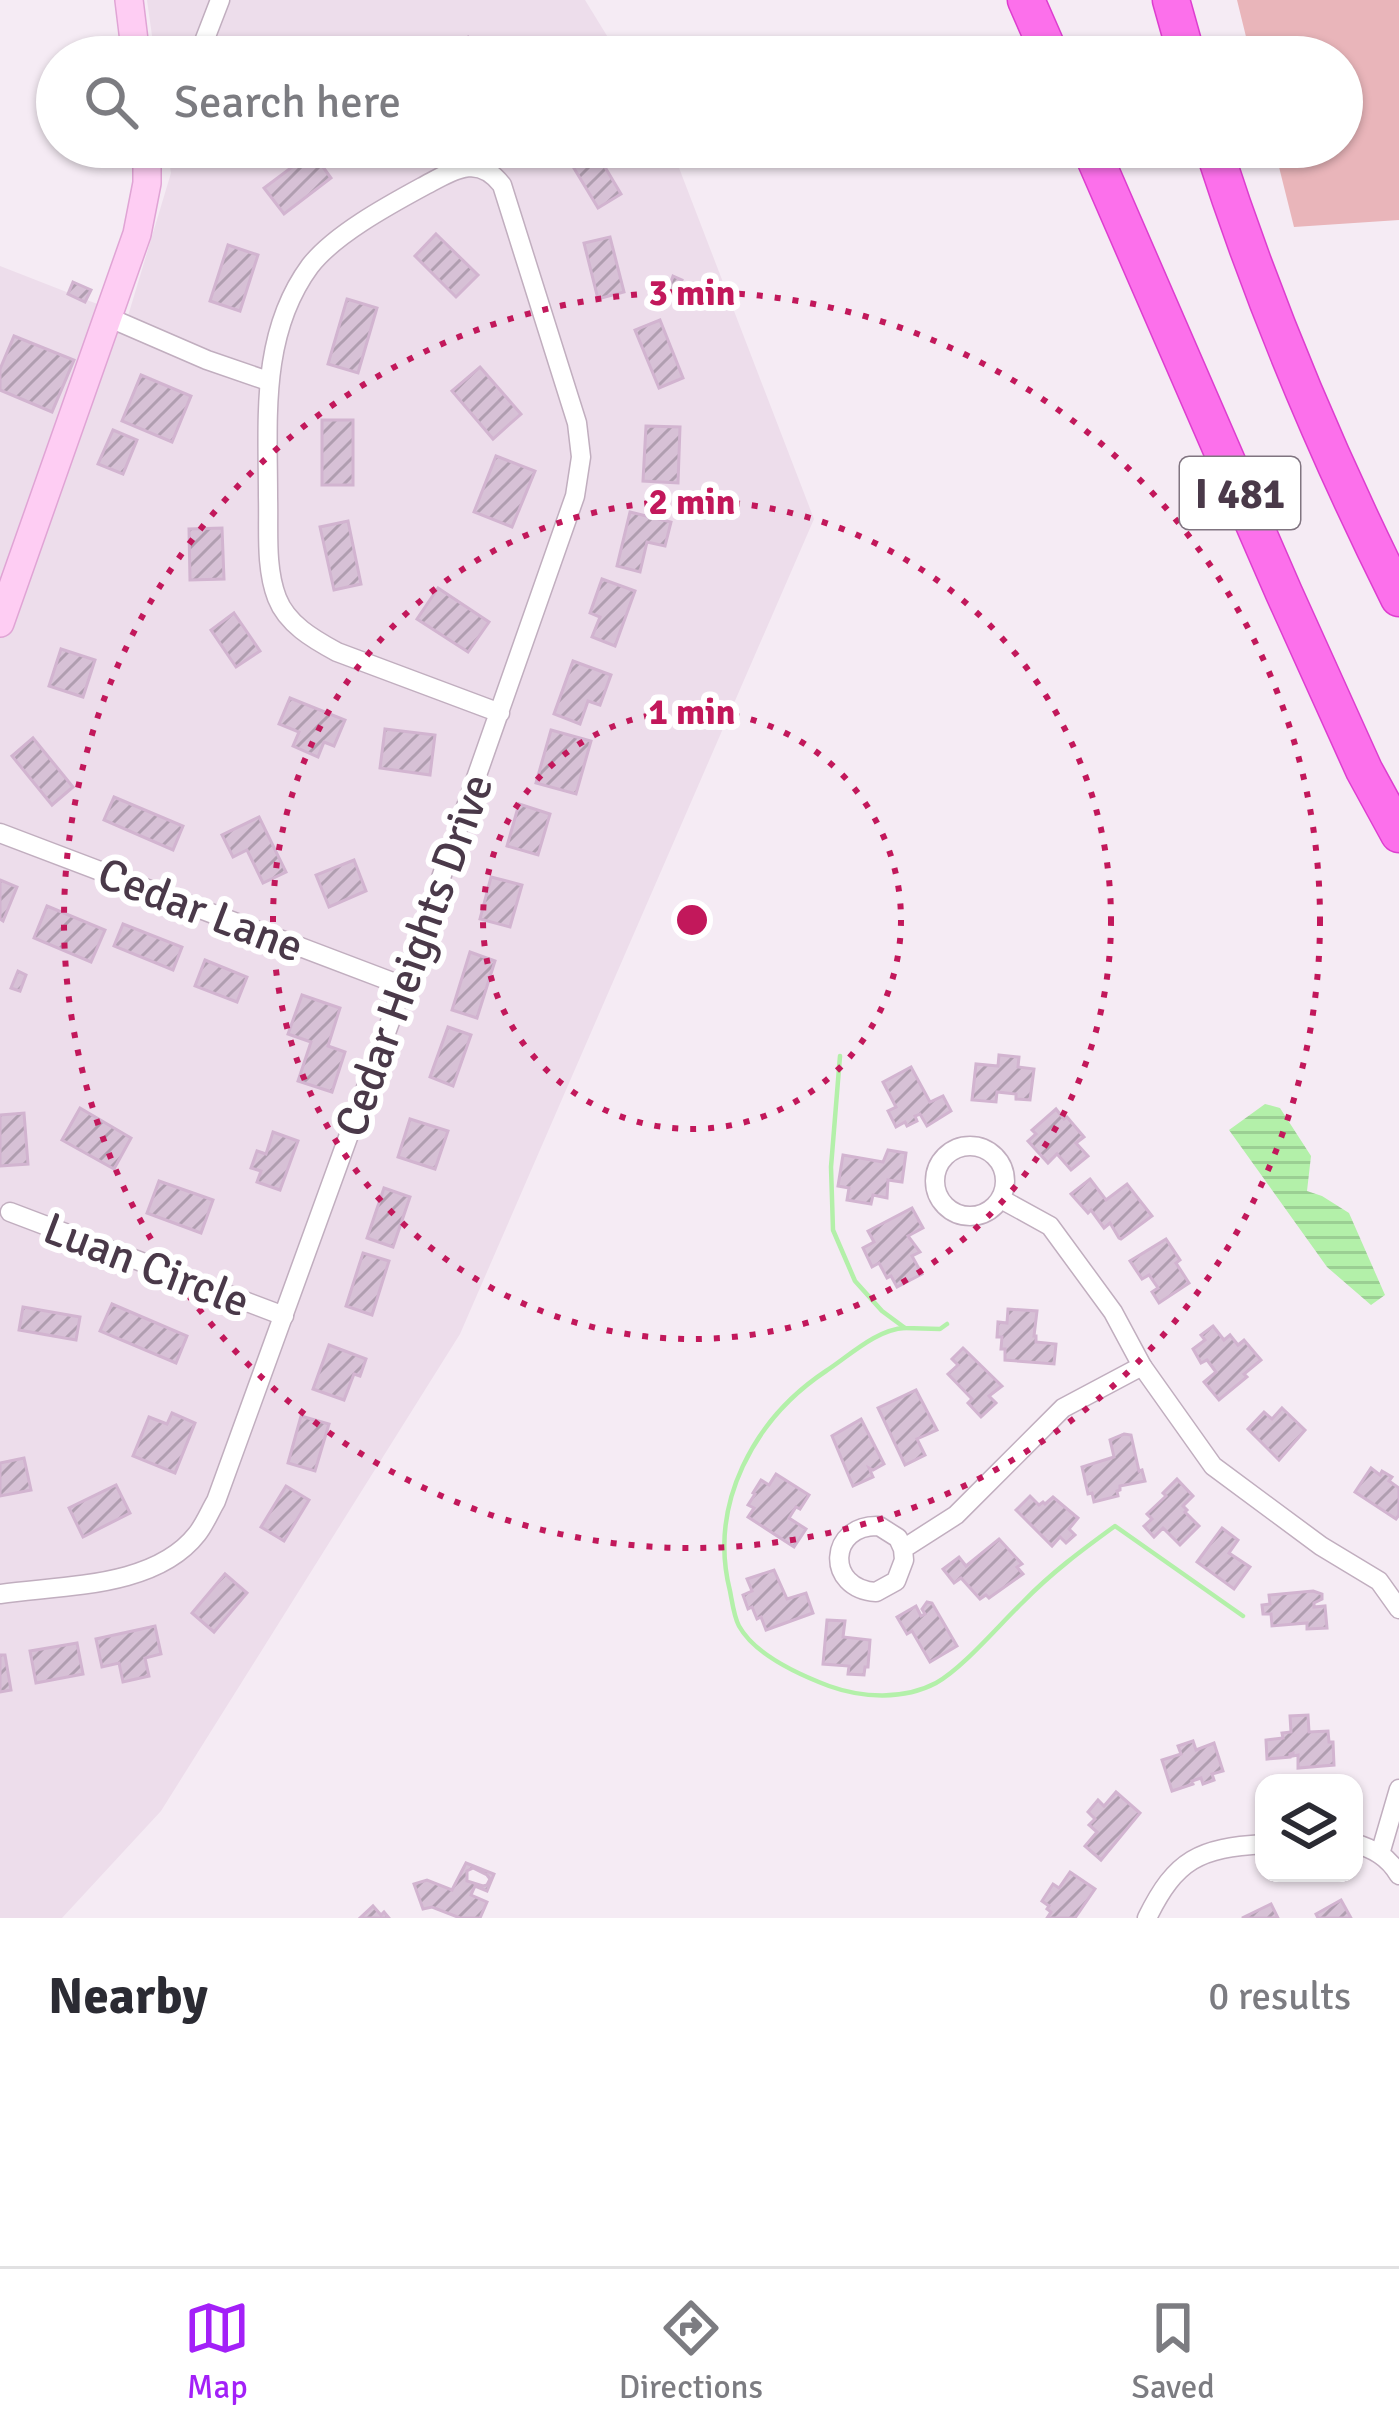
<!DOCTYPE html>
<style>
body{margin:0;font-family:Signika,sans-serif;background:#f2f2f3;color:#2b2b33}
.controls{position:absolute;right:36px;bottom:36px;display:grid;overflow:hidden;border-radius:24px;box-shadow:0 3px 9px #0004}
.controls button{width:108px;height:108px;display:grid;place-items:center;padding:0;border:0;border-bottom:3px solid #e1e1e2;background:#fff;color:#2b2b33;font:60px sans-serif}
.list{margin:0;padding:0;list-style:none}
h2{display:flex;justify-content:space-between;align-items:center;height:156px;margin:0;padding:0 48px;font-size:51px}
h2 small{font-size:39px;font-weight:400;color:#7c7c81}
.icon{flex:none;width:66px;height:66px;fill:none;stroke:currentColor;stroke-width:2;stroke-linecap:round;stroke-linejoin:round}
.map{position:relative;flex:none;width:1399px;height:1918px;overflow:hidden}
.search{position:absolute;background:#fff;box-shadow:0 3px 9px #0004;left:36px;right:36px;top:36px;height:132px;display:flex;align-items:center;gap:30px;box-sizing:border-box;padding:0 42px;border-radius:66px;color:#7c7c81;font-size:45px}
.sheet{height:348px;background:#fff}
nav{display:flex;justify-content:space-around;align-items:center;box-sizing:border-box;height:168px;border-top:3px solid #e1e1e2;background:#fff;font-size:33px;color:#7c7c81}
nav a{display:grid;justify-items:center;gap:6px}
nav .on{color:#a320f8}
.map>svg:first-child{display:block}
</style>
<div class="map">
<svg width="1399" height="1918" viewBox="0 0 1399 1918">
<defs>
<pattern id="water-rules" width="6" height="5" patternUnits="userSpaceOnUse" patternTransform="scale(3)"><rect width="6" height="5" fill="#b3f0a9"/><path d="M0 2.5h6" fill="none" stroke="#9bcf93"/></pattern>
<pattern id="building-hatch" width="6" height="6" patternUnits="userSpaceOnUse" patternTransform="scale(3)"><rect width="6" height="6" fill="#d7c1d6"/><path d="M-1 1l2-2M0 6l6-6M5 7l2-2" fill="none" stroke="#b09eb0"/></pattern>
</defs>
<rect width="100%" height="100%" fill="#f5ebf4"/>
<g fill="#edddeb">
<path d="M147 0H585L620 57H155Z"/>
<path d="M167 147H671L814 519 460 1334 161 1811 62 1918H0V266L128 316 171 173Z"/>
</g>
<path fill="#e9b5ba" d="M1237 0H1399V220L1294 227 1274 147H1342V57H1251Z"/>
<path fill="url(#water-rules)" d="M1265 1104 1280 1108 1311 1156 1307 1191 1322 1196 1349 1213 1385 1295 1371 1305 1327 1267 1229 1130Z"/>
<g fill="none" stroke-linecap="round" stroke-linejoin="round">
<g stroke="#b3f0a9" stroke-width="4.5">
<path d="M840 1056 831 1167 833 1230 855 1281 882 1311 905 1328 940 1329 947 1324"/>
<path d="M905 1328C877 1329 849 1356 826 1371 754 1419 708 1504 730 1591 732 1601 734 1617 739 1626 755 1655 800 1675 829 1686 862 1698 904 1700 936 1683 963 1668 999 1625 1023 1602 1051 1573 1082 1550 1115 1526L1243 1616"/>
</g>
</g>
<g fill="url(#building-hatch)" stroke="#d2b4d0" stroke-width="3" fill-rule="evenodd">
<path d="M468 37 482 57H440Z"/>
<path d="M347 147H379L355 161Z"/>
<path d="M568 147H593L621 194 598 208 563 150Z"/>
<path d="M312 152 331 178 284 214 264 188Z"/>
<path d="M436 234 478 275 456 297 415 256Z"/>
<path d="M610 237 624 292 598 299 584 243Z"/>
<path d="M228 245 258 255 240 311 210 301Z"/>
<path d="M673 276 682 280 677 293 668 290Z"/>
<path d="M73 282 91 290 85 302 68 294Z"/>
<path d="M347 299 377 308 358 373 328 364Z"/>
<path d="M660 320 683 378 659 388 635 330Z"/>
<path d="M14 336 74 360 52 412 0 390V369Z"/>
<path d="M480 367 521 414 493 439 452 391Z"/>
<path d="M141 375 191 396 172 442 122 421Z"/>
<rect x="322" y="420" width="31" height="65"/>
<path d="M646 426 680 427 678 483 643 481Z"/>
<path d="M113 430 137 440 123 474 98 464Z"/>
<path d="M496 456 535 471 512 527 474 512Z"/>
<path d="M630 512 671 522 665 546 647 542 640 572 617 566Z"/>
<path d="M348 521 361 584 334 590 320 527Z"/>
<path d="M222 528 224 579 190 580 189 529Z"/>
<path d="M602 579 635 591 615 646 592 637 600 617 590 613Z"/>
<path d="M438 588 489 622 468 652 417 619Z"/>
<path d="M234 613 260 651 236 667 211 630Z"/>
<path d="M61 649 95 660 83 697 49 686Z"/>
<path d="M573 661 611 675 600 705 588 701 580 724 554 714Z"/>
<path d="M290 698 345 720 334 746 324 742 318 757 293 746 299 732 279 724Z"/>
<path d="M385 729 435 735 430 775 380 768Z"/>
<path d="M551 730 591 741 576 794 536 783Z"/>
<path d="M33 738 73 787 52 805 12 756Z"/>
<path d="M114 797 183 826 173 850 104 820Z"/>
<path d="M519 804 550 814 538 855 507 846Z"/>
<path d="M259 817 286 872 263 883 247 850 233 857 222 835Z"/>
<path d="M354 860 366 891 329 907 316 875Z"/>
<path d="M491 877 522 885 510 927 480 919Z"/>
<path d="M0 880 17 887 3 921 0 919Z"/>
<path d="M47 906 105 930 91 962 34 938Z"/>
<path d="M123 924 182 947 173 970 114 946Z"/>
<path d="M470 952 495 961 477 1018 452 1010Z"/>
<path d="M205 960 247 977 237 1002 195 986Z"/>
<path d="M18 971 26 975 20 991 11 988Z"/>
<path d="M302 995 340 1008 328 1046 345 1052 332 1092 298 1081 311 1042 288 1034Z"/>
<path d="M448 1027 471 1035 453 1086 430 1077Z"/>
<path d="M999 1055 1019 1057 1018 1067 1034 1069 1030 1100 1016 1099V1094L997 1092 996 1102 972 1100 976 1064 998 1066Z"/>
<path d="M911 1067 930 1102 943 1096 951 1111 927 1126 920 1114 915 1116 917 1121 907 1126 905 1122 896 1127 888 1111 896 1107 883 1082Z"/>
<path d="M80 1108 131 1138 114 1169 62 1140Z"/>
<path d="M1056 1109 1064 1119 1067 1117 1084 1137 1076 1143 1088 1156 1071 1170 1057 1154 1048 1163 1028 1141 1036 1134 1032 1130Z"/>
<path d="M24 1113 28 1164 0 1166V1115Z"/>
<path d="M410 1119 448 1131 435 1169 398 1157Z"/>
<path d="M273 1132 298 1141 280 1190 257 1182 261 1171 251 1168 257 1151 266 1154Z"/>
<path d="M888 1150 906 1153 902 1182 888 1180 887 1198 873 1195 871 1204 847 1200 849 1188 838 1186 843 1155 883 1162Z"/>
<path d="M1090 1179 1106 1200 1127 1184 1152 1216 1121 1239 1119 1238 1110 1223 1104 1228 1091 1210 1088 1213 1071 1194Z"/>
<path d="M159 1181 213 1200 201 1233 147 1213Z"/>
<path d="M384 1188 410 1197 393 1247 367 1238Z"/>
<path d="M912 1208 923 1228 908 1236 920 1252 912 1256 922 1274 897 1287 891 1276 887 1278 879 1263 872 1267 863 1248 874 1242 868 1231Z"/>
<path d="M1166 1239 1180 1260 1176 1263 1189 1283 1159 1303 1152 1292 1158 1288 1149 1275 1142 1279 1130 1261Z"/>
<path d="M363 1253 389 1261 372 1315 346 1306Z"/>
<path d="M112 1304 187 1336 176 1363 100 1331Z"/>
<path d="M23 1307 80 1317 76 1340 19 1330Z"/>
<path d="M1008 1309 1037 1311 1034 1336H1036V1342L1056 1344 1054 1364 1005 1360V1349H1001L1002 1337H997L998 1322 1007 1323Z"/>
<path d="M1213 1326 1224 1340 1230 1335 1238 1345 1244 1340 1261 1360 1244 1374 1247 1377 1219 1400 1204 1382 1216 1372 1207 1360 1201 1363 1193 1349 1205 1340 1201 1335Z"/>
<path d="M329 1345 366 1359 360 1376 354 1374 344 1400 313 1389Z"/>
<path d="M963 1348 1002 1386 989 1396 996 1403 981 1417 968 1403 972 1399 948 1374 958 1365 952 1359Z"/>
<path d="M916 1390 937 1430 917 1439 925 1455 905 1465 878 1408Z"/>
<path d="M1282 1408 1305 1430 1279 1460 1248 1429 1264 1412 1272 1419Z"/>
<path d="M172 1413 195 1423 175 1473 133 1456 149 1417 167 1424Z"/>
<path d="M301 1416 329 1424 315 1471 288 1463Z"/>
<path d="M861 1419 884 1464 873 1470 869 1468 873 1477 853 1486 832 1436Z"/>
<path d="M1124 1434 1131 1435 1139 1471 1142 1470 1145 1481 1120 1486V1490L1117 1491 1118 1496 1094 1502 1092 1493 1088 1494 1082 1467 1114 1457 1110 1440Z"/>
<path d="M24 1458 31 1490 0 1496V1463Z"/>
<path d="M1371 1468 1380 1475 1382 1471 1392 1477 1389 1481 1399 1488V1515L1396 1519 1355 1492Z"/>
<path d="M776 1474 809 1495 800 1509 796 1507 789 1518 806 1529 794 1547 748 1517 754 1508 748 1505 755 1494 753 1493 761 1480 769 1485Z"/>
<path d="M1177 1479 1193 1496 1183 1506 1187 1510 1185 1512 1199 1526 1180 1545 1163 1528 1154 1537 1144 1526 1152 1519 1147 1514 1166 1496 1163 1493Z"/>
<path d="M116 1485 130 1513 83 1537 69 1508Z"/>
<path d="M286 1486 309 1500 284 1541 261 1527Z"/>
<path d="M1030 1496 1039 1505 1043 1502 1045 1504 1053 1497 1078 1518 1069 1529 1075 1535 1066 1543 1060 1537 1052 1546 1016 1510Z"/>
<path d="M1222 1528 1238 1540 1229 1553 1250 1567 1234 1589 1197 1562Z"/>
<path d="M999 1539 1022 1564 1017 1567 1023 1574 989 1598 986 1595 980 1599 961 1578 954 1583 943 1569 959 1557 966 1566Z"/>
<path d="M774 1570 787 1599 806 1593 813 1613 766 1630 761 1617 757 1619 752 1607 748 1609 743 1595 752 1591 747 1579Z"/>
<path d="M225 1574 247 1593 214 1632 192 1613Z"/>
<path d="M1313 1591 1322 1594V1599L1314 1603V1607L1325 1606 1327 1628 1307 1629V1623L1272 1626 1271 1614H1263L1262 1605 1270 1604 1269 1595Z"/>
<path d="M927 1602 932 1603 957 1646 930 1662 912 1631 907 1634 897 1617 916 1606 921 1616 925 1614 922 1609Z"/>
<path d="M827 1620 845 1621 843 1637 870 1640 868 1667H865L864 1675 848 1674 849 1666 823 1664Z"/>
<path d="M155 1626 161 1654 145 1658 149 1676 123 1682 119 1663 102 1667 96 1639Z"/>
<path d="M77 1643 83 1674 36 1683 30 1651Z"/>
<path d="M0 1655H5L11 1690 0 1692Z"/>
<path d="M1308 1715 1309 1732 1328 1731 1329 1742H1333L1334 1765 1298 1768V1755L1293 1756V1753L1290 1754V1757L1267 1759 1266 1740 1283 1738 1282 1733 1291 1732 1290 1716Z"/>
<path d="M1193 1741 1196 1750 1214 1743 1223 1771 1212 1774 1214 1780 1203 1784 1201 1778 1192 1781 1193 1784 1172 1791 1162 1760 1181 1754 1178 1746Z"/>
<path d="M1116 1792 1140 1813 1101 1860 1085 1846 1097 1832 1089 1825 1095 1819 1088 1812 1098 1800 1104 1806Z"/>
<path d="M466 1863 494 1874 487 1891 475 1886 471 1895 487 1902 480 1918H460L432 1907 423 1909 414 1884 427 1880 452 1890ZM473 1868 487 1875 490 1879 487 1885 483 1886 467 1881V1871Z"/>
<path d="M1070 1872 1095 1889 1075 1918H1047L1051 1912 1047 1909 1049 1906 1042 1901 1053 1884 1059 1888Z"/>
<path d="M1341 1900 1351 1918H1318L1316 1914Z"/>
<path d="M1271 1904 1278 1918H1242Z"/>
<path d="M373 1906 381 1915 384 1912 389 1918H360Z"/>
</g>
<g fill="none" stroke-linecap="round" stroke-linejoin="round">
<defs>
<g id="street">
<path d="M198 57 220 0"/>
<path d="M110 318 207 360 268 381"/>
<path d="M0 833 403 986"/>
<circle cx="970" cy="1181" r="35"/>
<path d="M1001 1199 1050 1226 1113 1312 1142 1366 1213 1466 1321 1546 1379 1581 1399 1609"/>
<path d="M10 1212 284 1316"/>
<path d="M903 1549 904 1560 896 1581 876 1592C825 1589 828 1524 879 1526L898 1538 903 1549 956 1515 1063 1408 1142 1366"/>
<path d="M0 1594C63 1585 155 1588 197 1534 205 1524 210 1511 216 1501L403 986 575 496 581 457 577 423 502 185C477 152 451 172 422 187 387 206 334 235 310 266 260 334 268 418 268 497 269 529 265 567 277 598 287 624 313 639 337 652L500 713"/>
<path d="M1354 1843C1373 1849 1388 1856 1399 1875"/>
<path d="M1380 1854 1399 1789"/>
<path d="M1147 1918C1176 1859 1199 1848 1264 1844"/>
</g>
<g id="secondary">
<path d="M129 0 136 57"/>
<path d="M0 623 137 234 147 183V147"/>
</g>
<g id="highway">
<path d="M1026 0 1051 57"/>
<path d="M1171 0 1187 57"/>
<path d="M1090 147 1284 593 1364 770 1399 834"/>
<path d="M1213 147C1263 302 1326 452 1399 598"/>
</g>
</defs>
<use href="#street" stroke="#c1aebf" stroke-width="21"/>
<use href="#secondary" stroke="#e0a4d5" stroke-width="30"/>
<use href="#highway" stroke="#dd3ecf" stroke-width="39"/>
<use href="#street" stroke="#fff" stroke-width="18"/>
<use href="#secondary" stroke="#fecdf3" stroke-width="27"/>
<use href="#highway" stroke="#fc70eb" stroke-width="36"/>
</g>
<g fill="none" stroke="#c2185b" stroke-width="6" stroke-dasharray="6 12">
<circle cx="692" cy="920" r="209"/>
<circle cx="692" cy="920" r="419"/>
<circle cx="692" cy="920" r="628"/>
</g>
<g text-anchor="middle" stroke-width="12" stroke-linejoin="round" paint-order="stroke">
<rect fill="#fff" stroke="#807480" stroke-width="3" x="1180" y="457" width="120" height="72" rx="9"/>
<g font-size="42" font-weight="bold" fill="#4a3949">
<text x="1240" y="508">I 481</text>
</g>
<g font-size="45" fill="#4a3949" stroke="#fff">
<text transform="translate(201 909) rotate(21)" y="16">Cedar Lane</text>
<text transform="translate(413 955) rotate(-70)" y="16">Cedar Heights Drive</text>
<text transform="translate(147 1264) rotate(21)" y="16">Luan Circle</text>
</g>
</g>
<circle cx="692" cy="920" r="18" fill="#c2185b" stroke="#fff" stroke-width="6"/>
<g font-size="36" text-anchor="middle" font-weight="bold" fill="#c2185b" stroke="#fff" stroke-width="12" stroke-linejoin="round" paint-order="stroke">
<text x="692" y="305">3 min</text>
<text x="692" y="514">2 min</text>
<text x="692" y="724">1 min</text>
</g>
</svg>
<div class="controls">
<button><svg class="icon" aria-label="layers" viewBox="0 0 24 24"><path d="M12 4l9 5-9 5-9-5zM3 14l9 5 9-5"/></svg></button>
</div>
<div class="search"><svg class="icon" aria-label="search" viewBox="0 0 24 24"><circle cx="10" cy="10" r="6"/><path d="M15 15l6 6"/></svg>Search here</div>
</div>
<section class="sheet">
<h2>Nearby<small>0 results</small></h2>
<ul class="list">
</ul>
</section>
<nav>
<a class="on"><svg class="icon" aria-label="map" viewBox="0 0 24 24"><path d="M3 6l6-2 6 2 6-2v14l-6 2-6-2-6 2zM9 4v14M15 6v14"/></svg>Map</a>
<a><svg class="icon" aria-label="directions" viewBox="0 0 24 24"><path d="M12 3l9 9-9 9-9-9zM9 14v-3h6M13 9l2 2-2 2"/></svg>Directions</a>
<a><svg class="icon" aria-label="saved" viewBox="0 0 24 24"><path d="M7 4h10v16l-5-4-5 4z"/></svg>Saved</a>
</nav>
